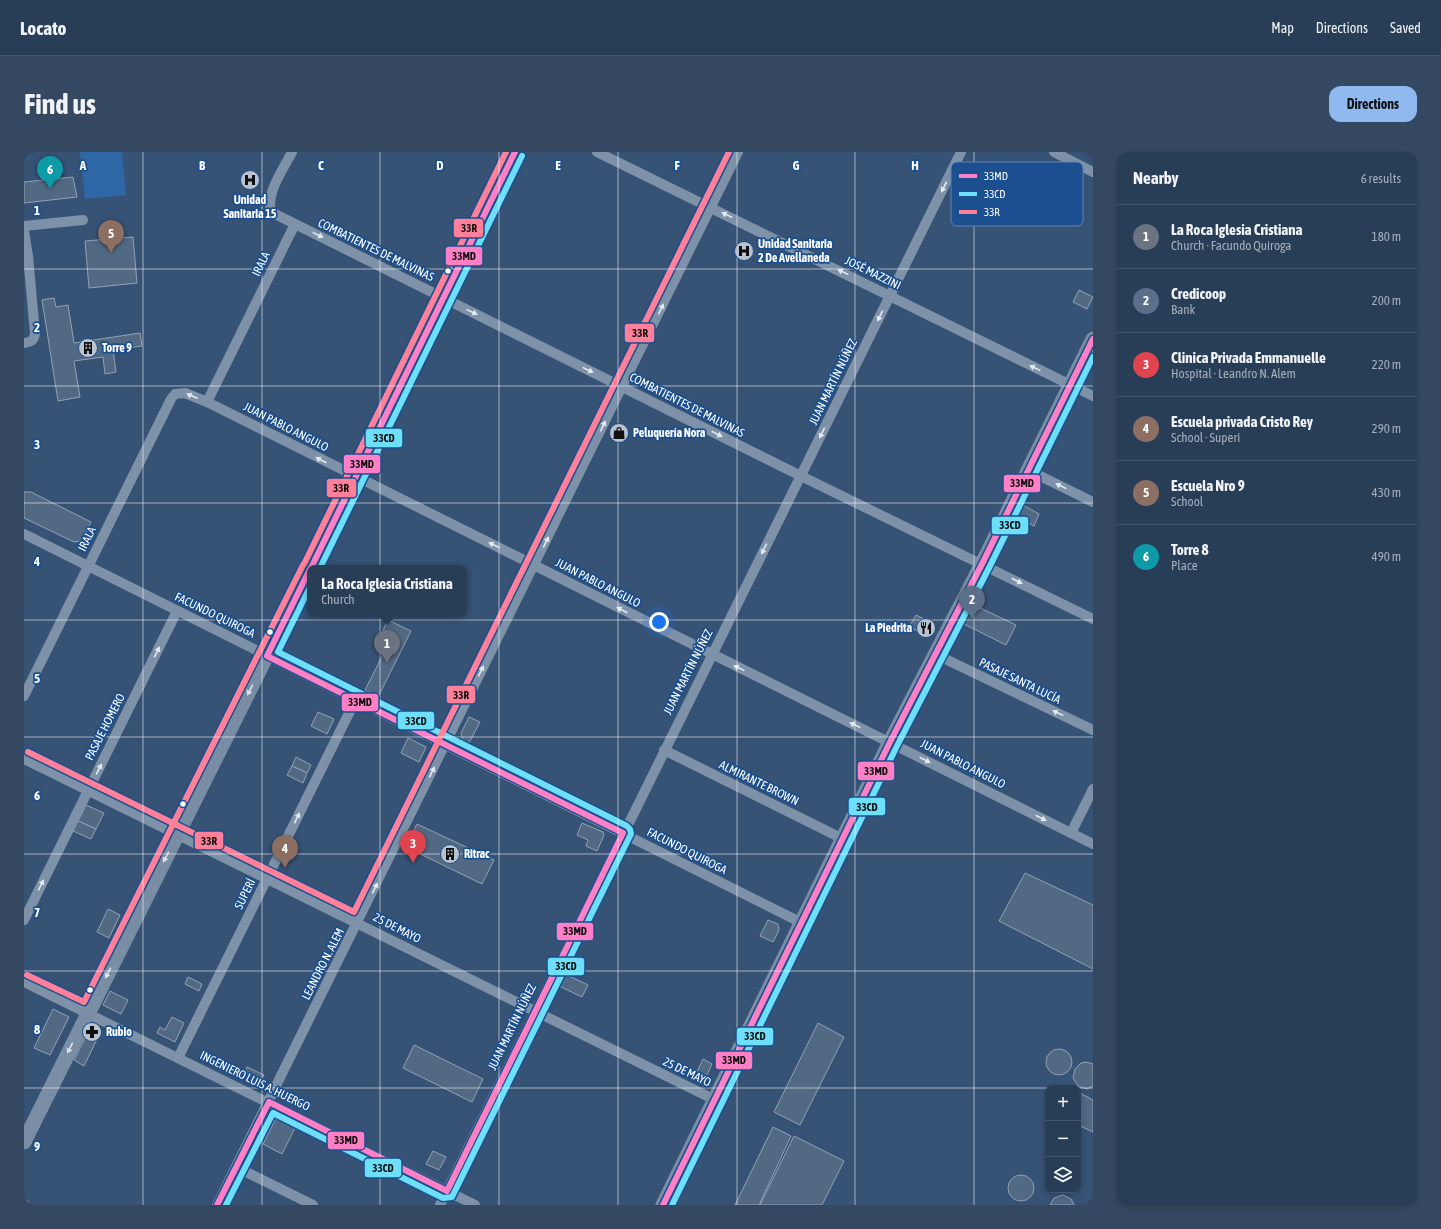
<!DOCTYPE html>
<meta charset="utf-8">
<style>
body{margin:0;font-family:"Asap Condensed",sans-serif;background:#344961;color:#f1f3f6}
.controls{position:absolute;right:12px;bottom:12px;display:grid;overflow:hidden;border-radius:8px;box-shadow:0 2px 6px #0003}
.controls button{width:36px;height:36px;display:grid;place-items:center;padding:0;border:0;border-bottom:1px solid #44576d;background:#283e57;color:#f1f3f6;font:20px sans-serif}
.you{position:absolute;left:635px;top:470px;width:14px;height:14px;margin:-10px;border:3px solid #fff;border-radius:50%;background:#1a73e8;box-shadow:0 0 0 6px #1a73e833}
.badge{display:grid;place-items:center;width:26px;height:26px;border-radius:50%;background:#90b9f0;color:#fff;font-size:13px;font-weight:700}
.pin{position:absolute;translate:-50% -33px;filter:drop-shadow(0 1px 2px #0008)}
.pin::after{content:'';position:absolute;top:21px;width:14px;height:12px;background:inherit;clip-path:polygon(0 0,100% 0,50% 100%)}
.popup{position:absolute;left:283px;top:413px;width:160px;height:52px;box-sizing:border-box;display:grid;place-content:center;border-radius:8px;background:#283e57;filter:drop-shadow(0 1px 3px #0005);font-size:13px;white-space:nowrap;color:#a5aeba}
.popup b{font-size:15px;color:#f1f3f6}
.popup::after{content:'';position:absolute;left:50%;top:100%;margin-left:-8px;border:8px solid transparent;border-top-color:#283e57}
.list{margin:0;padding:0;list-style:none}
h2{display:flex;justify-content:space-between;align-items:center;height:52px;margin:0;padding:0 16px;font-size:17px}
h2 small{font-size:13px;font-weight:400;color:#a5aeba}
.list li{display:grid;grid-template-columns:26px 1fr auto;gap:12px;align-items:center;box-sizing:border-box;height:64px;padding:0 16px;border-top:1px solid #44576d}
.list b{display:block;font-size:15px;white-space:nowrap}
.list p{margin:0;font-size:13px;white-space:nowrap;color:#a5aeba}
.list em{font-size:13px;font-style:normal;color:#a5aeba}
.icon{flex:none;width:22px;height:22px;fill:none;stroke:currentColor;stroke-width:2;stroke-linecap:round;stroke-linejoin:round}
.map{position:relative;flex:none;width:1069px;height:1053px;overflow:hidden;border-radius:12px}
header{display:flex;align-items:center;gap:24px;box-sizing:border-box;height:56px;padding:0 20px;background:#283e57;border-bottom:1px solid #44576d}
header strong{font-size:19px}
nav{display:flex;gap:22px;margin-inline-start:auto;font-size:14px}
.intro{display:flex;align-items:center;justify-content:space-between;box-sizing:border-box;height:96px;padding:0 24px}
h1{margin:0;font-size:28px}
.button{padding:10px 18px;border-radius:12px;background:#90b9f0;color:#111;font-size:14px;font-weight:700}
main{display:flex;gap:24px;padding:0 24px}
aside{flex:1;background:#283e57;border-radius:12px;box-shadow:0 2px 6px #0003}
.map>svg:first-child{display:block}
</style>
<header>
<strong>Locato</strong>
<nav><a>Map</a><a>Directions</a><a>Saved</a></nav>
</header>
<div class="intro"><h1>Find us</h1><a class="button">Directions</a></div>
<main>
<div class="map">
<svg width="1069" height="1053" viewBox="0 0 1069 1053">
<rect width="100%" height="100%" fill="#365274"/>
<path fill="#2f66a5" d="M56 0H98L102 43 61 47Z"/>
<g fill="#526984" stroke="#92a2b6">
<path d="M49 25 53 45 0 51V30Z"/>
<path d="M109 85 113 131 65 136 61 89Z"/>
<path d="M1055 138 1069 145 1063 157 1049 150Z"/>
<path d="M30 146 32 155 44 153 50 191 116 181 118 194 89 198 92 220 81 222 79 205 50 209 56 245 34 249 18 148Z"/>
<path d="M0 340H7L67 370 58 389 50 390 0 366Z"/>
<path d="M999 353 1015 362 1010 374 993 365Z"/>
<path d="M950 453 992 473 982 493 940 472Z"/>
<path d="M892 463 908 471 902 483 885 475Z"/>
<path d="M364 468 387 479 354 545 341 538 369 483 359 478Z"/>
<path d="M294 560 310 567 303 582 287 574Z"/>
<path d="M445 565 456 570 445 591 439 588 437 581Z"/>
<path d="M384 586 402 595 395 610 377 601Z"/>
<path d="M272 605 287 613 283 621 268 614Z"/>
<path d="M268 614 283 621 279 631 263 623Z"/>
<path d="M62 653 80 661 72 677 54 669Z"/>
<path d="M54 669 72 677 67 687 49 679Z"/>
<path d="M558 671 579 680 580 683 573 699 562 694 564 688 553 683Z"/>
<path d="M393 672 470 708 458 732 382 695Z"/>
<path d="M1001 721 1069 753V817L975 769Z"/>
<path d="M84 757 96 763 85 786 73 780Z"/>
<path d="M744 768 754 772 755 778 749 790 736 784Z"/>
<path d="M541 822 564 833 558 845 535 834Z"/>
<path d="M164 825 178 832 175 839 161 832Z"/>
<path d="M86 839 104 848 97 862 79 853Z"/>
<path d="M29 857 45 865 26 903 10 896Z"/>
<path d="M148 865 160 871 151 890 133 881 136 875 141 878Z"/>
<path d="M794 871 820 885 776 973 750 960Z"/>
<path d="M65 878 75 883 60 914 50 908Z"/>
<path d="M390 893 459 927 448 950 379 916Z"/>
<circle cx="1035" cy="910" r="13"/>
<path d="M679 907 688 912 681 927 676 929 670 926Z"/>
<path d="M1062 910 1069 912V934L1063 937 1054 934 1049 926 1051 917 1057 911Z"/>
<path d="M223 915 240 923 237 928 231 931 218 925Z"/>
<path d="M1054 940 1069 948V980L1054 973Z"/>
<path d="M252 966 271 976 258 1002 239 992Z"/>
<path d="M749 975 767 984 735 1053H711Z"/>
<path d="M770 984 820 1009 798 1053H736Z"/>
<path d="M409 999 422 1005 415 1018 402 1012Z"/>
<circle cx="997" cy="1036" r="13"/>
<path d="M1039 1043 1047 1047 1050 1053H1026L1030 1046Z"/>
</g>
<g fill="none" stroke-linecap="round" stroke-linejoin="round">
<g stroke="#7d92a8" stroke-width="10">
<path d="M268 0C259 18 242 40 247 60L777 324 1069 467"/>
<path d="M573 0 1069 244"/>
<path d="M1030 0 1069 20"/>
<path d="M0 74 59 68"/>
<path d="M0 79 4 104"/>
<path d="M0 104H4L11 181C10 189 7 190 0 191"/>
<path d="M183 250 271 72"/>
<path d="M1004 318 1069 350"/>
<path d="M0 382 778 771"/>
<path d="M911 502 1069 578"/>
<path d="M0 544 147 247 151 242 161 241 183 250 1069 692"/>
<path d="M640 598 819 687"/>
<path d="M0 607 691 948"/>
<path d="M1047 681 1069 637"/>
<path d="M0 768 153 459"/>
<path d="M0 830 451 1053"/>
<path d="M154 906 332 547"/>
<path d="M212 1015 289 1053"/>
<path d="M0 1053H1"/>
<path d="M193 1053 714 0"/>
<path d="M416 1053 937 0"/>
</g>
<g stroke="#798da4" stroke-width="15">
<path d="M287 416 491 0"/>
<path d="M0 990 286 417"/>
<path d="M639 1053 866 590 958 412 1069 187"/>
</g>
<defs>
<g id="bus-1">
<path d="M287 416 491 0"/>
<path d="M193 1053 245 950 423 1039 599 681 243 504 286 417"/>
<path d="M639 1053 866 590 958 412 1069 187"/>
</g>
<g id="bus-2">
<path d="M296 416 498 4"/>
<path d="M202 1053 249 961 419 1046 428 1045 607 682 606 677 603 674 254 500 286 435"/>
<path d="M648 1053 873 594 965 416 1069 205"/>
</g>
<g id="bus-3">
<path d="M280 412 482 0"/>
<path d="M4 600 330 760 705 0"/>
<path d="M3 823 60 850 279 413"/>
</g>
</defs>
<use href="#bus-1" stroke="#1b4f8f" stroke-width="9"/>
<use href="#bus-2" stroke="#1b4f8f" stroke-width="9"/>
<use href="#bus-3" stroke="#1b4f8f" stroke-width="9"/>
<use href="#bus-1" stroke="#ff80c5" stroke-width="6"/>
<use href="#bus-2" stroke="#6ddff8" stroke-width="6"/>
<use href="#bus-3" stroke="#ff8098" stroke-width="6"/>
</g>
<defs><path id="oneway-solid" d="M-6-.8H1V-3.2L6.5 0L1 3.2V.8H-6Z"/></defs>
<g fill="#e5e9ee">
<use href="#oneway-solid" transform="translate(920 35) rotate(116)"/>
<use href="#oneway-solid" transform="translate(703 63) rotate(-154)"/>
<use href="#oneway-solid" transform="translate(294 83) rotate(26)"/>
<use href="#oneway-solid" transform="translate(819 120) rotate(-154)"/>
<use href="#oneway-solid" transform="translate(637 157) rotate(-64)"/>
<use href="#oneway-solid" transform="translate(448 160) rotate(26)"/>
<use href="#oneway-solid" transform="translate(856 164) rotate(116)"/>
<use href="#oneway-solid" transform="translate(1011 216) rotate(-154)"/>
<use href="#oneway-solid" transform="translate(564 218) rotate(26)"/>
<use href="#oneway-solid" transform="translate(168 244) rotate(-157)"/>
<use href="#oneway-solid" transform="translate(579 274) rotate(-64)"/>
<use href="#oneway-solid" transform="translate(798 281) rotate(116)"/>
<use href="#oneway-solid" transform="translate(693 282) rotate(27)"/>
<use href="#oneway-solid" transform="translate(297 308) rotate(-153)"/>
<use href="#oneway-solid" transform="translate(1037 334) rotate(-154)"/>
<use href="#oneway-solid" transform="translate(522 390) rotate(-64)"/>
<use href="#oneway-solid" transform="translate(470 393) rotate(-154)"/>
<use href="#oneway-solid" transform="translate(740 397) rotate(116)"/>
<use href="#oneway-solid" transform="translate(993 429) rotate(27)"/>
<use href="#oneway-solid" transform="translate(598 458) rotate(-153)"/>
<use href="#oneway-solid" transform="translate(133 500) rotate(-63)"/>
<use href="#oneway-solid" transform="translate(715 516) rotate(-154)"/>
<use href="#oneway-solid" transform="translate(457 519) rotate(-64)"/>
<use href="#oneway-solid" transform="translate(1034 561) rotate(-154)"/>
<use href="#oneway-solid" transform="translate(831 573) rotate(-154)"/>
<use href="#oneway-solid" transform="translate(901 608) rotate(27)"/>
<use href="#oneway-solid" transform="translate(75 617) rotate(-63)"/>
<use href="#oneway-solid" transform="translate(408 620) rotate(-64)"/>
<use href="#oneway-solid" transform="translate(273 666) rotate(-64)"/>
<use href="#oneway-solid" transform="translate(1017 666) rotate(27)"/>
<use href="#oneway-solid" transform="translate(17 733) rotate(-64)"/>
<use href="#oneway-solid" transform="translate(351 736) rotate(-64)"/>
</g>
<g fill="#dee2e8">
<use href="#oneway-solid" transform="translate(226 538) rotate(117)"/>
<use href="#oneway-solid" transform="translate(142 705) rotate(117)"/>
<use href="#oneway-solid" transform="translate(84 821) rotate(117)"/>
<use href="#oneway-solid" transform="translate(46 896) rotate(116)"/>
</g>
<path fill="none" stroke="#fff" stroke-width="1" stroke-opacity="0.55" d="M119 0V1053M238 0V1053M356 0V1053M475 0V1053M594 0V1053M713 0V1053M831 0V1053M950 0V1053M0 117H1069M0 234H1069M0 351H1069M0 468H1069M0 585H1069M0 702H1069M0 819H1069M0 936H1024M1024 936H1054M1054 936H1069"/>
<defs>
<symbol id="hospital-disc" viewBox="-11 -11 22 22"><circle r="9.5" fill="#b9c2ce" stroke="#1b4f8f"/><path d="M-5-5h3v3.5h4V-5h3V5h-3V1.5h-4V5h-3Z" fill="#111"/></symbol>
<symbol id="building-disc" viewBox="-11 -11 22 22"><circle r="9.5" fill="#b9c2ce" stroke="#1b4f8f"/><path d="M-4-6H4V6H1V3H-1V6H-4ZM-2.5-4.3h1.7v1.8h-1.7ZM.8-4.3h1.7v1.8H.8ZM-2.5-1h1.7V.8h-1.7ZM.8-1h1.7V.8H.8Z" fill="#111"/></symbol>
<symbol id="shop-disc" viewBox="-11 -11 22 22"><circle r="9.5" fill="#b9c2ce" stroke="#1b4f8f"/><path d="M-5-2.5h2.3a2.7 3.5 0 0 1 5.4 0H5L5.5 6h-11ZM-1.5-2.5h3a1.5 2.3 0 0 0-3 0Z" fill="#111"/></symbol>
<symbol id="restaurant-disc" viewBox="-11 -11 22 22"><circle r="9.5" fill="#b9c2ce" stroke="#1b4f8f"/><path d="M-5-6h1v4h1v-4h1v4h1v-4h1v5L-1.5 .5V6h-2V.5L-5-1ZM5-6V6H3V1.5H1.5Q1.5-4 5-6Z" fill="#111"/></symbol>
<symbol id="pharmacy-disc" viewBox="-11 -11 22 22"><circle r="9.5" fill="#b9c2ce" stroke="#1b4f8f"/><path d="M-2-6h4v4h4v4h-4v4h-4v-4h-4v-4h4Z" fill="#111"/></symbol>
</defs>
<g fill-rule="evenodd">
<use href="#hospital-disc" x="215" y="17" width="22" height="22"/>
<use href="#hospital-disc" x="709" y="88" width="22" height="22"/>
<use href="#building-disc" x="53" y="185" width="22" height="22"/>
<use href="#shop-disc" x="584" y="270" width="22" height="22"/>
<use href="#restaurant-disc" x="891" y="465" width="22" height="22"/>
<use href="#building-disc" x="415" y="691" width="22" height="22"/>
<use href="#pharmacy-disc" x="57" y="869" width="22" height="22"/>
</g>
<g fill="#fff" stroke="#1b4f8f" stroke-width="1.5">
<circle cx="424" cy="119" r="3.5"/>
<circle cx="246" cy="480" r="3.5"/>
<circle cx="159" cy="652" r="3.5"/>
<circle cx="66" cy="838" r="3.5"/>
</g>
<g text-anchor="middle" stroke-width="3.5" stroke-linejoin="round" paint-order="stroke">
<g font-size="12" font-weight="bold" fill="#fff" stroke="#1b4f8f" text-anchor="start">
<text x="226" y="52" text-anchor="middle">Unidad<tspan x="226" dy="14">Sanitaria 15</tspan></text>
<text x="734" y="96">Unidad Sanitaria<tspan x="734" dy="14">2 De Avellaneda</tspan></text>
<text x="78" y="200">Torre 9</text>
<text x="609" y="285">Peluquería Nora</text>
<text x="888" y="480" text-anchor="end">La Piedrita</text>
<text x="440" y="706">Ritrac</text>
<text x="82" y="884">Rubio</text>
</g>
<g font-size="12" fill="#fff" stroke="#1b4f8f">
<text transform="translate(352 98) rotate(26)" y="4">COMBATIENTES DE MALVINAS</text>
<text transform="translate(237 112) rotate(-64)" y="4">IRALA</text>
<text transform="translate(849 121) rotate(26)" y="4">JOSÉ MAZZINI</text>
<text transform="translate(809 230) rotate(-64)" y="4">JUAN MARTÍN NÚÑEZ</text>
<text transform="translate(663 253) rotate(27)" y="4">COMBATIENTES DE MALVINAS</text>
<text transform="translate(262 275) rotate(27)" y="4">JUAN PABLO ANGULO</text>
<text transform="translate(63 387) rotate(-64)" y="4">IRALA</text>
<text transform="translate(574 431) rotate(27)" y="4">JUAN PABLO ANGULO</text>
<text transform="translate(191 463) rotate(26)" y="4">FACUNDO QUIROGA</text>
<text transform="translate(664 520) rotate(-63)" y="4">JUAN MARTÍN NÚÑEZ</text>
<text transform="translate(996 529) rotate(26)" y="4">PASAJE SANTA LUCÍA</text>
<text transform="translate(81 575) rotate(-63)" y="4">PASAJE HOMERO</text>
<text transform="translate(939 612) rotate(27)" y="4">JUAN PABLO ANGULO</text>
<text transform="translate(735 631) rotate(26)" y="4">ALMIRANTE BROWN</text>
<text transform="translate(663 699) rotate(27)" y="4">FACUNDO QUIROGA</text>
<text transform="translate(221 742) rotate(-64)" y="4">SUPERÍ</text>
<text transform="translate(373 776) rotate(27)" y="4">25 DE MAYO</text>
<text transform="translate(299 812) rotate(-63)" y="4">LEANDRO N. ALEM</text>
<text transform="translate(488 875) rotate(-64)" y="4">JUAN MARTÍN NÚÑEZ</text>
<text transform="translate(663 920) rotate(26)" y="4">25 DE MAYO</text>
<text transform="translate(231 929) rotate(26)" y="4">INGENIERO LUIS A. HUERGO</text>
</g>
</g>
<rect x="927" y="10" width="132" height="64" rx="6" fill="#1b4f8f" stroke="#5f84b1" stroke-width="1"/>
<rect x="935" y="22" width="18" height="4" fill="#ff80c5"/>
<rect x="935" y="40" width="18" height="4" fill="#6ddff8"/>
<rect x="935" y="58" width="18" height="4" fill="#ff8098"/>
<g font-size="11" fill="#fff">
<text x="960" y="28">33MD</text>
<text x="960" y="46">33CD</text>
<text x="960" y="64">33R</text>
</g>
<g font-size="13" text-anchor="middle" font-weight="bold" fill="#fff" stroke="#1b4f8f" stroke-width="3.5" stroke-linejoin="round" paint-order="stroke">
<text x="59" y="18">A</text>
<text x="178" y="18">B</text>
<text x="297" y="18">C</text>
<text x="416" y="18">D</text>
<text x="534" y="18">E</text>
<text x="653" y="18">F</text>
<text x="772" y="18">G</text>
<text x="891" y="18">H</text>
<text x="13" y="63">1</text>
<text x="13" y="180">2</text>
<text x="13" y="297">3</text>
<text x="13" y="414">4</text>
<text x="13" y="531">5</text>
<text x="13" y="648">6</text>
<text x="13" y="765">7</text>
<text x="13" y="882">8</text>
<text x="13" y="999">9</text>
</g>
<g stroke="#1b4f8f" stroke-width="1.5">
<rect x="429" y="66" width="31" height="20" rx="4" fill="#ff8098"/>
<rect x="421" y="94" width="38" height="20" rx="4" fill="#ff80c5"/>
<rect x="600" y="171" width="31" height="20" rx="4" fill="#ff8098"/>
<rect x="341" y="276" width="38" height="20" rx="4" fill="#6ddff8"/>
<rect x="319" y="302" width="38" height="20" rx="4" fill="#ff80c5"/>
<rect x="979" y="322" width="38" height="19" rx="4" fill="#ff80c5"/>
<rect x="302" y="326" width="31" height="20" rx="4" fill="#ff8098"/>
<rect x="967" y="364" width="38" height="19" rx="4" fill="#6ddff8"/>
<rect x="422" y="533" width="30" height="19" rx="4" fill="#ff8098"/>
<rect x="317" y="541" width="38" height="19" rx="4" fill="#ff80c5"/>
<rect x="373" y="559" width="38" height="19" rx="4" fill="#6ddff8"/>
<rect x="833" y="609" width="38" height="20" rx="4" fill="#ff80c5"/>
<rect x="824" y="645" width="38" height="19" rx="4" fill="#6ddff8"/>
<rect x="170" y="679" width="30" height="19" rx="4" fill="#ff8098"/>
<rect x="532" y="770" width="38" height="19" rx="4" fill="#ff80c5"/>
<rect x="523" y="805" width="38" height="19" rx="4" fill="#6ddff8"/>
<rect x="712" y="875" width="38" height="19" rx="4" fill="#6ddff8"/>
<rect x="691" y="899" width="38" height="19" rx="4" fill="#ff80c5"/>
<rect x="303" y="979" width="38" height="19" rx="4" fill="#ff80c5"/>
<rect x="340" y="1006" width="38" height="20" rx="4" fill="#6ddff8"/>
</g>
<g font-size="11" text-anchor="middle" font-weight="bold" fill="#111">
<text x="445" y="80">33R</text>
<text x="440" y="108">33MD</text>
<text x="616" y="185">33R</text>
<text x="360" y="290">33CD</text>
<text x="338" y="316">33MD</text>
<text x="998" y="335">33MD</text>
<text x="317" y="340">33R</text>
<text x="986" y="377">33CD</text>
<text x="437" y="547">33R</text>
<text x="336" y="554">33MD</text>
<text x="392" y="573">33CD</text>
<text x="852" y="623">33MD</text>
<text x="843" y="659">33CD</text>
<text x="185" y="693">33R</text>
<text x="551" y="783">33MD</text>
<text x="542" y="818">33CD</text>
<text x="731" y="888">33CD</text>
<text x="710" y="912">33MD</text>
<text x="322" y="992">33MD</text>
<text x="359" y="1020">33CD</text>
</g>
</svg>
<div class="controls">
<button>+</button>
<button>−</button>
<button><svg class="icon" aria-label="layers" viewBox="0 0 24 24"><path d="M12 4l9 5-9 5-9-5zM3 14l9 5 9-5"/></svg></button>
</div>
<div class="you"></div>
<div class="pin badge" style="left:363px;top:511px;background:#6b7280">1</div>
<div class="popup"><b>La Roca Iglesia Cristiana</b>Church</div>
<div class="pin badge" style="left:948px;top:467px;background:#5c6f8a">2</div>
<div class="pin badge" style="left:389px;top:711px;background:#e0444e">3</div>
<div class="pin badge" style="left:261px;top:716px;background:#8d6e63">4</div>
<div class="pin badge" style="left:87px;top:101px;background:#8d6e63">5</div>
<div class="pin badge" style="left:26px;top:37px;background:#0f9aa8">6</div>
</div>
<aside>
<h2>Nearby<small>6 results</small></h2>
<ul class="list">
<li><span class="badge" style="background:#6b7280">1</span><div><b>La Roca Iglesia Cristiana</b><p>Church · Facundo Quiroga</p></div><em>180 m</em></li>
<li><span class="badge" style="background:#5c6f8a">2</span><div><b>Credicoop</b><p>Bank</p></div><em>200 m</em></li>
<li><span class="badge" style="background:#e0444e">3</span><div><b>Clinica Privada Emmanuelle</b><p>Hospital · Leandro N. Alem</p></div><em>220 m</em></li>
<li><span class="badge" style="background:#8d6e63">4</span><div><b>Escuela privada Cristo Rey</b><p>School · Superí</p></div><em>290 m</em></li>
<li><span class="badge" style="background:#8d6e63">5</span><div><b>Escuela Nro 9</b><p>School</p></div><em>430 m</em></li>
<li><span class="badge" style="background:#0f9aa8">6</span><div><b>Torre 8</b><p>Place</p></div><em>490 m</em></li>
</ul>
</aside>
</main>
